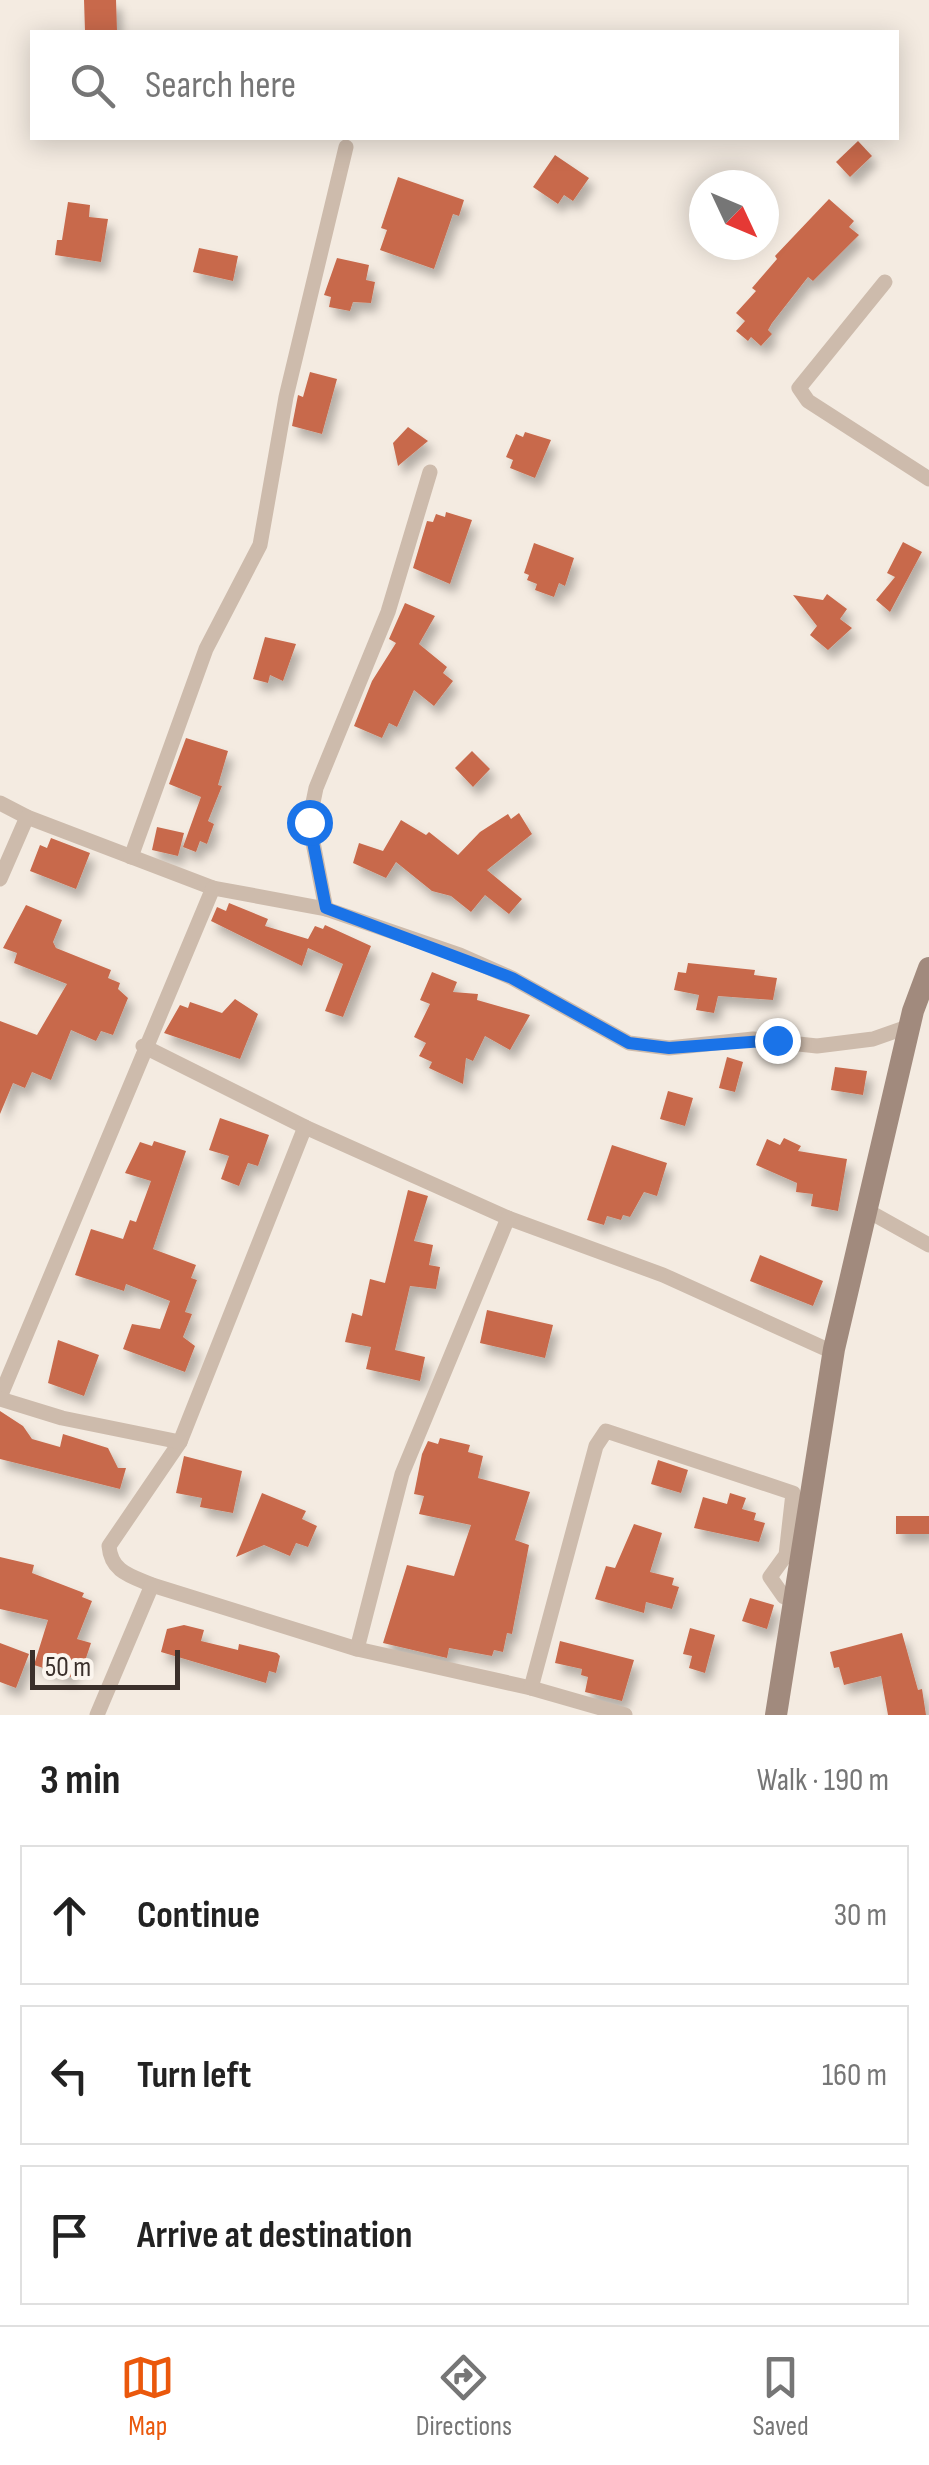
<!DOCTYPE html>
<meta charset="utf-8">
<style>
body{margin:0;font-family:"Sofia Sans Condensed",sans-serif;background:#f6f6f6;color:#222}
.compass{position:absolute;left:689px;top:170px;width:90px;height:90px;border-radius:50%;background:#fff;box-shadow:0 5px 25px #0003;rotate:134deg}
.scale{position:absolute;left:30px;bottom:25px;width:150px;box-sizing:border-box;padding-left:10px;border:5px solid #3b302b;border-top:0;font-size:28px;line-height:35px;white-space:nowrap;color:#3b302b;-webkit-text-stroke:8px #fbf5ee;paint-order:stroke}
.stop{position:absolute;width:30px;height:30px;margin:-22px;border:8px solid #1a73e8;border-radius:50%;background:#fff}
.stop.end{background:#1a73e8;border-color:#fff;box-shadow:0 2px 10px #0008}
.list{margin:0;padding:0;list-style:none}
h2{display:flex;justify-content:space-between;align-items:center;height:130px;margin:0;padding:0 40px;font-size:42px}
h2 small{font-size:32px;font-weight:400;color:#767676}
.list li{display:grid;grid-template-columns:65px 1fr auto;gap:30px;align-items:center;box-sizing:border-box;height:140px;margin:0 20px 20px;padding:0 20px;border:2px solid #e0e0e0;border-radius:0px}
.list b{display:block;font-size:38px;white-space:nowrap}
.list em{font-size:32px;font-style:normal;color:#767676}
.icon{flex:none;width:55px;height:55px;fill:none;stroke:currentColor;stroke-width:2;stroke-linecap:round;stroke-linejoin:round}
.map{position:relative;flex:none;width:929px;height:1715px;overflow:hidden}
.search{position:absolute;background:#fff;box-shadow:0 5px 25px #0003;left:30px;right:30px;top:30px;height:110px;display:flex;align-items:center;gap:25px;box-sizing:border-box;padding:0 35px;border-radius:0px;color:#767676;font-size:38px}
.sheet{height:610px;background:#fff}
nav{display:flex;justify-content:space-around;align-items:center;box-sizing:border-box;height:140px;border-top:2px solid #e0e0e0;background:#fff;font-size:28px;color:#767676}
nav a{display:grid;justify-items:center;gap:5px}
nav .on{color:#ea580c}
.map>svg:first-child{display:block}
</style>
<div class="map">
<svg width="929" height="1715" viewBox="0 0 929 1715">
<defs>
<filter id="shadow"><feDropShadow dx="5.5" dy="9" stdDeviation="5" flood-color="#0004"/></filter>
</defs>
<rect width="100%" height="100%" fill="#f4ebe1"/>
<g fill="#c8694b" filter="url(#shadow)">
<path d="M84 0H116L117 32H85Z"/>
<path d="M858 141 872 156 850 177 836 162Z"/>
<path d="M555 155 589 178 573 201 564 195 558 204 533 187Z"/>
<path d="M398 177 464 200 459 216 453 214 434 269 380 250 387 230 381 228Z"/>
<path d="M829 199 854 221 849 227 859 235 813 281 808 277 772 323 768 330 772 334 761 346 751 337 748 341 736 331 745 321 736 313 756 291 752 288 777 259 775 256Z"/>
<path d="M68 202 90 205 89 217 108 219 101 262 55 255 57 240H62Z"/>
<path d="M199 248 238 256 233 281 193 272Z"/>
<path d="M337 258 369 265 366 280 375 282 371 303 353 302 350 311 329 307 331 297 324 295Z"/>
<path d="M310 372 337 379 322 434 292 426 298 395 303 397Z"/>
<path d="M408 427 428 441 398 466 393 443Z"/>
<path d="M525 432 551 440 535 478 510 468 513 460 506 457 516 434 523 437Z"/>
<path d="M446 512 472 520 450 584 413 568 427 521 433 522 436 514 445 517Z"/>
<path d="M903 542 922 552 890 612 876 600 895 577 887 573Z"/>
<path d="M534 543 574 558 565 586 559 583 554 597 535 590 537 584 527 580 529 575 524 573Z"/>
<path d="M827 594 847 609 840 619 852 628 828 650 810 635 817 626 793 595 823 600Z"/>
<path d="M405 603 435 616 419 644 447 667 443 673 453 681 434 706 414 690 397 727 389 723 382 738 354 726 372 681 396 643 389 639Z"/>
<path d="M265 637 296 644 283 681 270 675 268 683 253 679Z"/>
<path d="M186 738 228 751 218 785 222 786 208 821 214 824 207 844 200 841 196 852 183 847 201 797 169 784Z"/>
<path d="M472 751 490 769 473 787 455 768Z"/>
<path d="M519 813 532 834 487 870 522 899 509 914 485 895 471 912 451 896 432 891 396 862 386 878 353 863 359 843 383 851 401 820 426 835 429 832 458 855 480 832 508 814 511 819Z"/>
<path d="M157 827 184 833 178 856 152 850Z"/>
<path d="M51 838 90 853 76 889 30 871 40 845 47 848Z"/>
<path d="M229 903 268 919 265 926 308 939 315 926 323 929 325 925 371 946 343 1017 325 1011 343 964 308 948 302 966 211 921 217 907 226 911Z"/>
<path d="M26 905 62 920 53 942 56 948 111 970 108 978 120 983 118 989 128 998 113 1035 101 1031 96 1041 71 1030 51 1080 32 1072 25 1088 13 1083 0 1114V1021L37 1035 67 984 14 963 17 953 3 948Z"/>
<path d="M688 963 755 970 754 975 777 978 773 1000 718 996 714 1013 696 1010 699 995 674 990 678 972 686 973Z"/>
<path d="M432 972 457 982 453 992 478 994 477 1000 530 1015 510 1050 485 1036 473 1061 466 1058 463 1084 429 1068 432 1062 419 1056 426 1043 414 1037 430 1004 420 1000Z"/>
<path d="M235 999 258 1014 240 1059 164 1033 180 1005 188 1008 190 1002 222 1013Z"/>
<path d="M727 1057 743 1062 735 1092 719 1088Z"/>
<path d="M835 1067 867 1071 863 1095 831 1090Z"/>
<path d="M668 1091 693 1098 685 1126 660 1119Z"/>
<path d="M220 1118 269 1135 258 1166 248 1163 239 1186 221 1179 229 1156 209 1150Z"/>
<path d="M784 1138 801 1146 798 1151 847 1159 838 1211 811 1206 813 1194 796 1192 797 1183 756 1165 767 1139 780 1145Z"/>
<path d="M154 1141 186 1151 153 1249 196 1265 191 1278 197 1280 185 1312 192 1314 183 1337 195 1346 185 1372 123 1349 132 1324 160 1329 170 1301 126 1284 124 1291 75 1275 91 1229 123 1239 130 1220 136 1222 151 1181 125 1173 140 1142 152 1146Z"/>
<path d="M612 1145 667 1163 657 1196 644 1192 630 1217 623 1215 621 1220 607 1216 604 1225 587 1220Z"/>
<path d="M408 1190 428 1196 414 1241 433 1245 429 1265 440 1267 436 1289 410 1286 395 1350 425 1357 420 1381 366 1369 371 1347 345 1342 352 1313 362 1316 370 1279 385 1283Z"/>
<path d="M760 1255 823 1281 813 1306 750 1281Z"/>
<path d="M487 1310 553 1325 545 1358 480 1343Z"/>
<path d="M58 1340 99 1355 84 1396 48 1383Z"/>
<path d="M0 1411 23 1426 32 1439 60 1447 63 1434 108 1448 118 1468H126L120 1489 0 1459Z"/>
<path d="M440 1438 470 1445 468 1452 483 1456 478 1478 530 1492 515 1540 529 1545 512 1634 507 1633 503 1652 494 1650 492 1656 449 1648 447 1658 383 1643 407 1565 454 1576 471 1525 419 1514 424 1496 414 1494 422 1454 428 1441 438 1444Z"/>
<path d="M184 1456 242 1471 233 1513 200 1507 202 1498 176 1493Z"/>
<path d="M658 1460 688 1470 681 1493 651 1484Z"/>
<path d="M262 1493 306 1511 302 1519 317 1526 308 1547 296 1543 290 1556 264 1545 236 1557Z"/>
<path d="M730 1493 746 1498 742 1509 756 1513 754 1520 765 1523 759 1542 694 1528 703 1497 727 1504Z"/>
<rect x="896" y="1516" width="33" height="18"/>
<path d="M634 1524 662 1533 650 1572 674 1578 672 1585 679 1587 672 1609 646 1602 644 1613 595 1599 606 1566 615 1568Z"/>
<path d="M0 1557 34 1565 32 1573 84 1593 82 1597 92 1601 77 1639 91 1643 83 1667 75 1664 71 1677 34 1665 48 1620 0 1609Z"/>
<path d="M750 1598 774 1605 767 1629 742 1621Z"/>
<path d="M184 1625 204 1630 201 1641 238 1650 239 1644 277 1653 280 1656 276 1673 269 1671 266 1683 161 1652 167 1629Z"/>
<path d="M690 1628 715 1635 705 1673 689 1668 692 1656 683 1654Z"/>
<path d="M902 1633 918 1690 922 1689 926 1715H888L881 1676 844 1685 839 1667 834 1668 830 1652Z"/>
<path d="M560 1641 634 1660 622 1701 585 1692 588 1677 581 1675 582 1669 555 1663Z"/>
<path d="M0 1643 29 1654 16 1688 0 1682Z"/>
</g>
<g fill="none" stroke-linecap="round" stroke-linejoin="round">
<g stroke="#cdbbac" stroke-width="15">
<path d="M885 282 799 388 808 401 929 479"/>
<path d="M0 803 27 817 213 888 326 909 460 955 512 978 629 1043 669 1048 753 1039 817 1046 873 1039 910 1026"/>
<path d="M131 857 206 649 260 545 286 397 346 147"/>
<path d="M0 879 27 817"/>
<path d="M326 909 309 822 316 788 388 612 430 472"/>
<path d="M143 1046 305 1127 508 1218 663 1275 826 1349H834"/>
<path d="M305 1127 180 1442 109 1546C111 1572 131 1576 152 1585L357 1649 531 1688 625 1715"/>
<path d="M868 1211 929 1245"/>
<path d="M0 1397 213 888"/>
<path d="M0 1399 62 1418 180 1442"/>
<path d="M357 1649 402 1474 508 1218"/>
<path d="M531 1688 596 1446 606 1431 793 1493 786 1555 770 1577 784 1597 797 1599"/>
<path d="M97 1715 152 1585"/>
</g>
<path stroke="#a18a7d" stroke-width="22" d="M776 1715 834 1349 913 1011 929 968"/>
</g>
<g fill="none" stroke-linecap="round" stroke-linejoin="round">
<path stroke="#1a73e8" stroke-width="12" d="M309 822 326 908 512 978 629 1043 669 1048 777 1040"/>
</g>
</svg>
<svg class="compass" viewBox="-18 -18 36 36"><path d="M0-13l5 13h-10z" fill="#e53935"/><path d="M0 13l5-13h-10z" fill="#767676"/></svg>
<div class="scale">50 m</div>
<div class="stop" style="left:309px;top:822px"></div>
<div class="stop end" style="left:777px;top:1040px"></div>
<div class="search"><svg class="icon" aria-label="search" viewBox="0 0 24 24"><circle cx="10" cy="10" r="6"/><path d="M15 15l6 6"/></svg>Search here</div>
</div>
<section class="sheet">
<h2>3 min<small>Walk · 190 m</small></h2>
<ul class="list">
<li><svg class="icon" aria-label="ahead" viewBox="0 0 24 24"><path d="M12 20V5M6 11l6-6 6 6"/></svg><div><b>Continue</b></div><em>30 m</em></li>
<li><svg class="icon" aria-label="left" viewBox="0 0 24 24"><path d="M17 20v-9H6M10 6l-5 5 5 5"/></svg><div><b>Turn left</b></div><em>160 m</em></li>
<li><svg class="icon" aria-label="arrive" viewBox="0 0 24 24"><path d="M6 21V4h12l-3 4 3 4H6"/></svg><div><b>Arrive at destination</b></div></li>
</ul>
</section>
<nav>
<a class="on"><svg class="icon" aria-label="map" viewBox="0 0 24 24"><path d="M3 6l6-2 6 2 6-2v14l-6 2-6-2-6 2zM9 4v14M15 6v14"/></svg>Map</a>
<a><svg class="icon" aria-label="directions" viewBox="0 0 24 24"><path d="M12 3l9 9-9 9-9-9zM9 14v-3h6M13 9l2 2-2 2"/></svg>Directions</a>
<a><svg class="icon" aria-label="saved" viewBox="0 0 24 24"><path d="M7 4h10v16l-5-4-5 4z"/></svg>Saved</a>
</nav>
